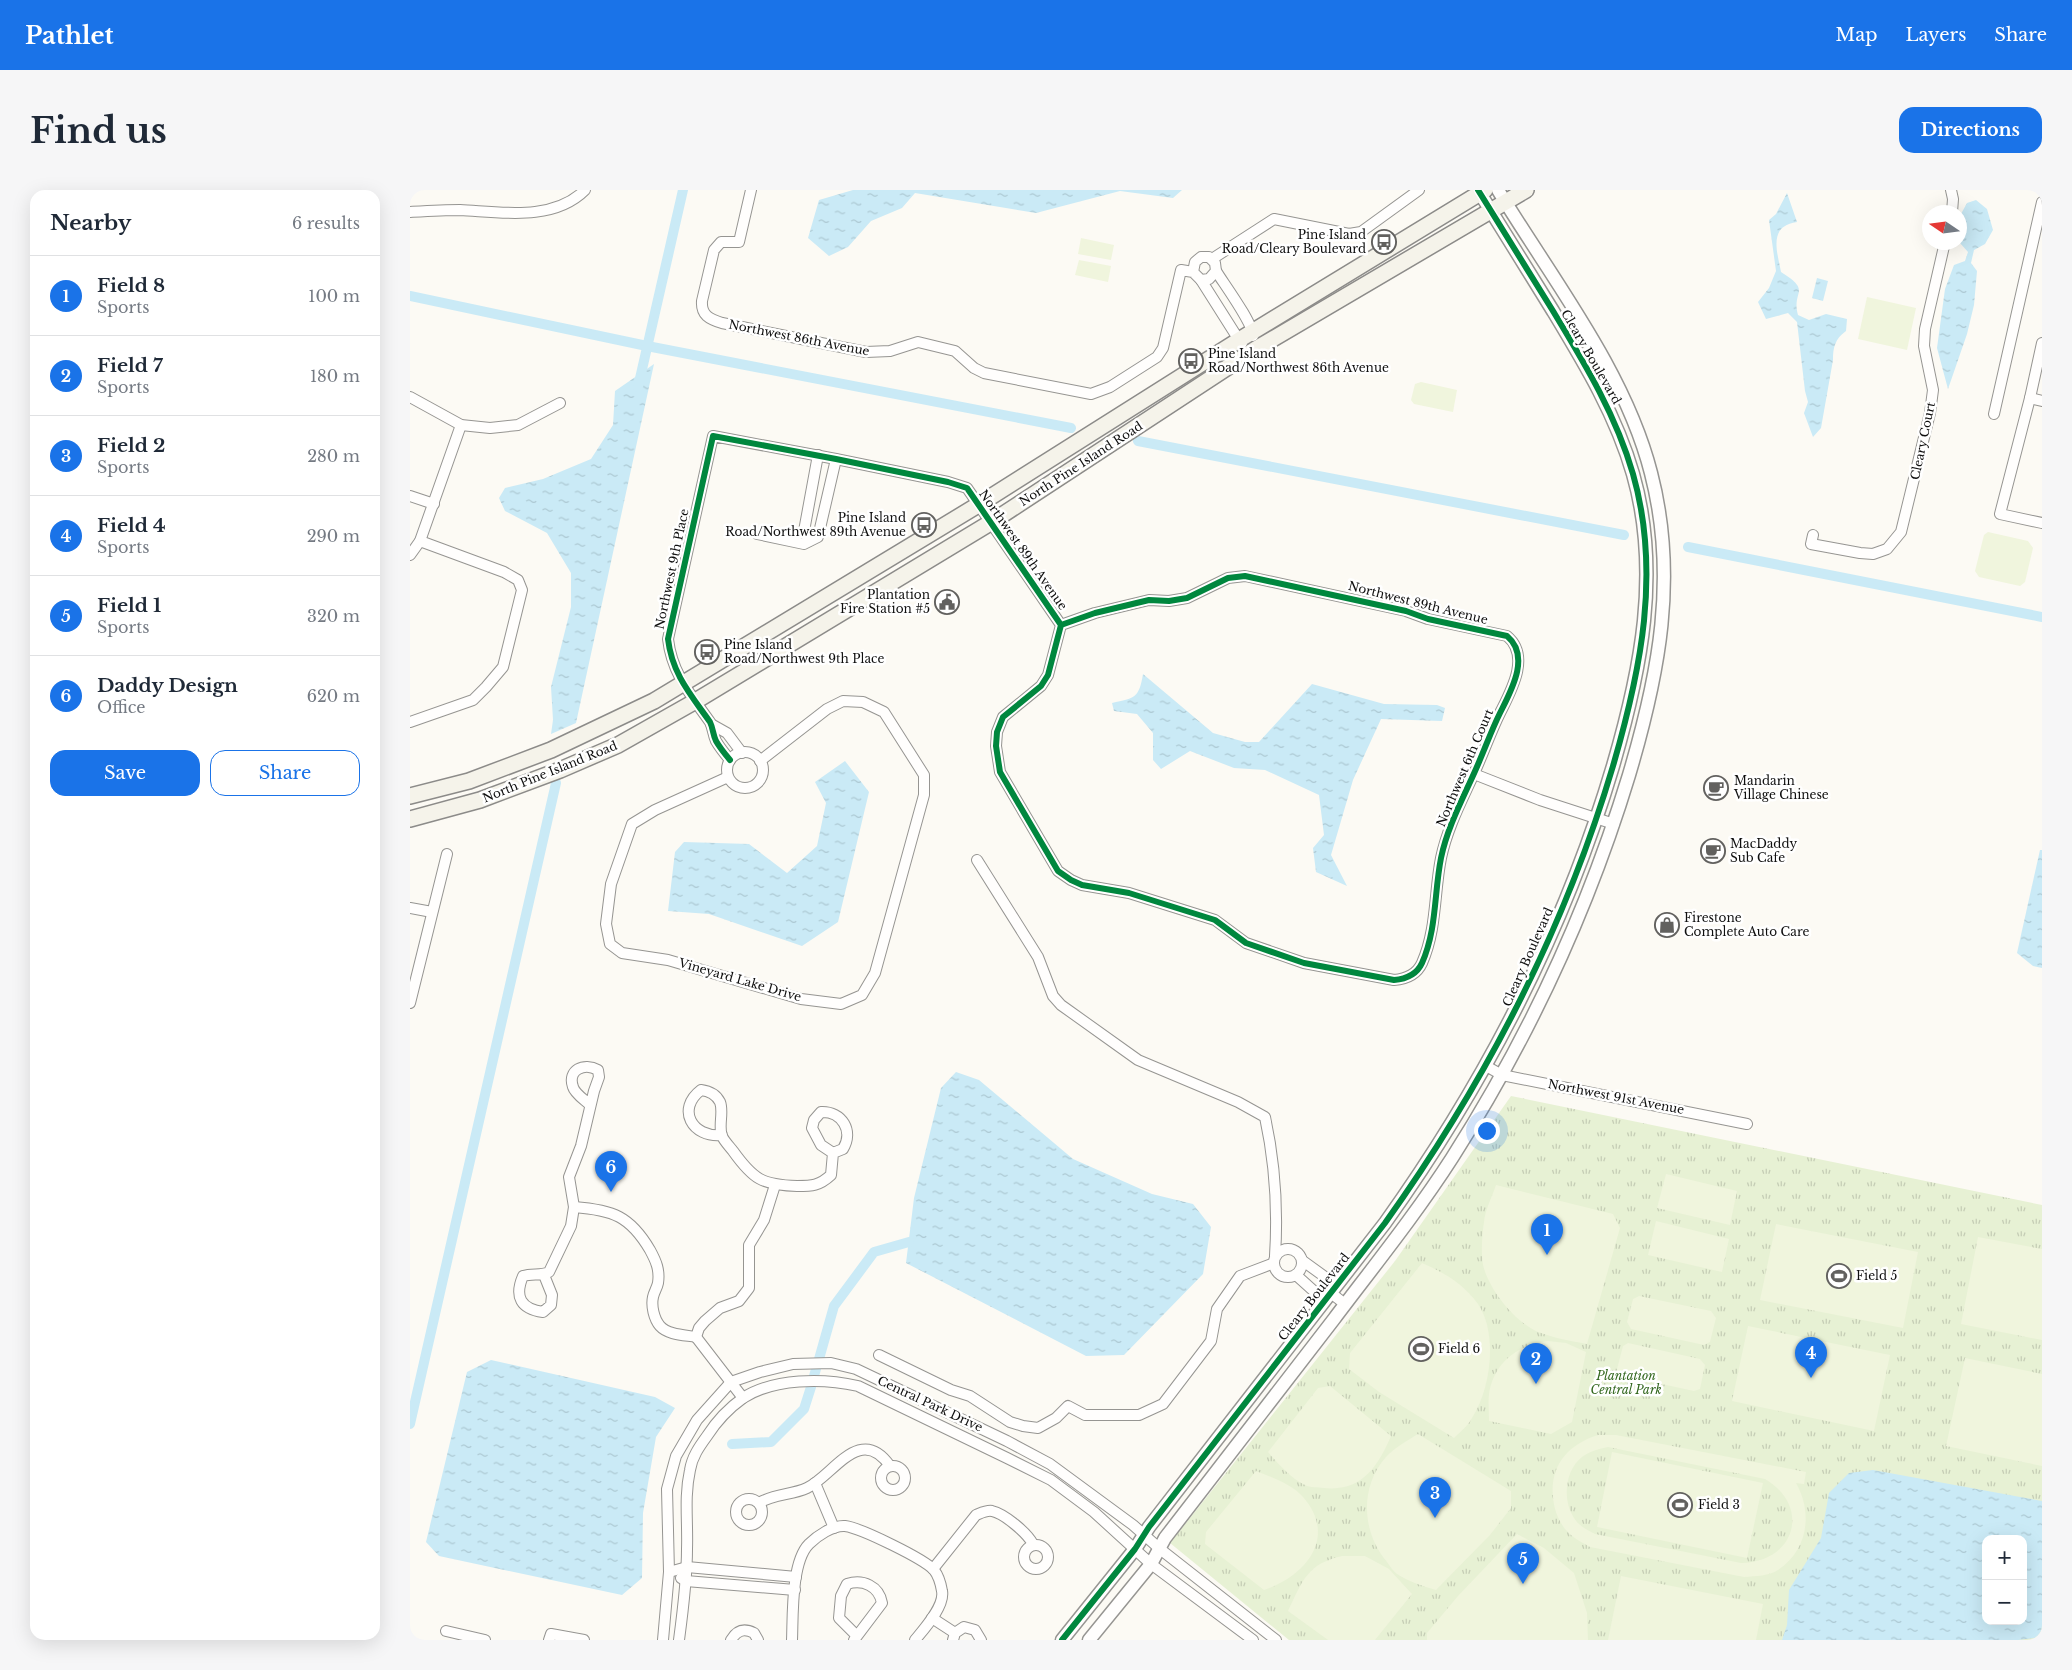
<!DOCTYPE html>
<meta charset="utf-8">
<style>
body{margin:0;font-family:"Libre Baskerville",serif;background:#f6f6f7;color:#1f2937}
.controls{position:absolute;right:15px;bottom:15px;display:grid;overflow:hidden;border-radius:10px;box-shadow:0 5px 20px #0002}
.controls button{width:45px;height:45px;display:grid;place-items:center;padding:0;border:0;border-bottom:1px solid #e0e1e3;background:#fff;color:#1f2937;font:25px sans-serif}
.compass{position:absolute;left:1512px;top:15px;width:45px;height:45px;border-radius:50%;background:#fff;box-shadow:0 5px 20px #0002;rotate:283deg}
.you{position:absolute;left:1076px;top:940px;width:18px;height:18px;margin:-12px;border:4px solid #fff;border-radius:50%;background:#1a73e8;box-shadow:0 0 0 8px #1a73e833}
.badge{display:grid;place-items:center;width:32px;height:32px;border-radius:50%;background:#1a73e8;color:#fff;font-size:16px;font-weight:700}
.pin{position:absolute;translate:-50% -41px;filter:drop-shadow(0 1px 2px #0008)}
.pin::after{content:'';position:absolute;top:26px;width:18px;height:15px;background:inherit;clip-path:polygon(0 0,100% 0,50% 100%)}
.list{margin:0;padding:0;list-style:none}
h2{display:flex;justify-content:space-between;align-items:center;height:65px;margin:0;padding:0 20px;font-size:21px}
h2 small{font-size:16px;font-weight:400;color:#747a83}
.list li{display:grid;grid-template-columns:32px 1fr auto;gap:15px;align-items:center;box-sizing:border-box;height:80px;padding:0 20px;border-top:1px solid #e0e1e3}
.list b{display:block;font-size:19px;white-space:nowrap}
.list p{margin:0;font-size:16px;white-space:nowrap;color:#747a83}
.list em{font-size:16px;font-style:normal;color:#747a83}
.actions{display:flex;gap:10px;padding:15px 20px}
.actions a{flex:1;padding:11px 0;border:1px solid #1a73e8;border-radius:15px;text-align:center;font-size:18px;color:#1a73e8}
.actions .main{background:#1a73e8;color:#fff}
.map{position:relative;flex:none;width:1632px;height:1450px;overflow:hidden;border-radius:15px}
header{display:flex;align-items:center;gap:30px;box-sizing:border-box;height:70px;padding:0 25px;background:#1a73e8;color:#fff}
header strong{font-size:24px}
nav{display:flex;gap:28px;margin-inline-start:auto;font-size:18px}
.intro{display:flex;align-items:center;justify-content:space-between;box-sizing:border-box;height:120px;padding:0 30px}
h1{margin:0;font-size:35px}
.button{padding:12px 22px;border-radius:15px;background:#1a73e8;color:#fff;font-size:18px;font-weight:700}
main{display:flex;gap:30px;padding:0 30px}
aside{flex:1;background:#fff;border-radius:15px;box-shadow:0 5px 20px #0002}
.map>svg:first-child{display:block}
</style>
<header>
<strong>Pathlet</strong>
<nav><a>Map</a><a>Layers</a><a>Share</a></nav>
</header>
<div class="intro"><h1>Find us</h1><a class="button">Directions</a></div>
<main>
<aside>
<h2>Nearby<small>6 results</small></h2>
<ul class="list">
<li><span class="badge">1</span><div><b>Field 8</b><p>Sports</p></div><em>100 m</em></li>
<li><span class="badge">2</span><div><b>Field 7</b><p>Sports</p></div><em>180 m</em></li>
<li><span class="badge">3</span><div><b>Field 2</b><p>Sports</p></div><em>280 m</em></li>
<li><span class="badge">4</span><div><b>Field 4</b><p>Sports</p></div><em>290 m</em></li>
<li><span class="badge">5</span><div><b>Field 1</b><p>Sports</p></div><em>320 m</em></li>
<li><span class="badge">6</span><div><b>Daddy Design</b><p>Office</p></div><em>620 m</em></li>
</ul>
<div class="actions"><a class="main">Save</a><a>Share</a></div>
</aside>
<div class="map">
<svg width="1632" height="1450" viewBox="0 0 1632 1450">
<defs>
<pattern id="park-tufts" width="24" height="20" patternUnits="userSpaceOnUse" patternTransform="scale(1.25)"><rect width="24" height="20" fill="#e7f1d4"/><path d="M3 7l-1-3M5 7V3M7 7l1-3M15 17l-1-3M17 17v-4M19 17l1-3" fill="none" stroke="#c5cdb5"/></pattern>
<pattern id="water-ripples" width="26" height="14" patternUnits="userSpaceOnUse" patternTransform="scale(1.25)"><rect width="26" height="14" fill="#caeaf6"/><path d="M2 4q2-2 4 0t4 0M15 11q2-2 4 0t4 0" fill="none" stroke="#acc8d2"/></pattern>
</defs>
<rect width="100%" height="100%" fill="#fcfaf4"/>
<path fill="url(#park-tufts)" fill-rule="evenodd" d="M1101 906 1632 1015V1450H879L760 1353 985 1071ZM1576 1349H1613V1431H1576Z"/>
<g fill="#f0f5dd" fill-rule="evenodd">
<path d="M671 48 704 55 701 70 668 64Z"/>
<path d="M669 70 701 76 698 92 665 85Z"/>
<path d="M1457 107 1506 118 1497 160 1448 149Z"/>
<path d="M1011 192 1047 200 1043 222 1004 214 1001 210 1005 194Z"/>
<path d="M1578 342 1618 351 1623 358 1615 392 1610 396 1569 387 1565 381 1574 345Z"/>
<path d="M1256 984 1327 1001 1320 1035 1247 1018Z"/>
<path d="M1086 995 1203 1024 1210 1038 1177 1154C1161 1151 1144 1148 1128 1142 1105 1132 1079 1100 1073 1075 1071 1062 1072 1045 1074 1032 1075 1020 1082 1007 1086 995Z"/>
<path d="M1246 1031 1319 1049 1312 1082 1238 1065Z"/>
<path d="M1366 1034 1508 1062 1493 1138 1350 1110Z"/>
<path d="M1568 1047 1632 1059V1150L1551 1134Z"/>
<path d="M1012 1073C1033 1082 1054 1094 1068 1114 1088 1143 1081 1199 1062 1228 1058 1236 1050 1242 1044 1248L969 1202 939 1179 940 1163Z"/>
<path d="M1229 1106 1301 1121 1306 1128 1300 1152 1294 1155 1221 1139 1217 1132 1223 1109Z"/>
<path d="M1338 1136 1480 1165 1464 1241 1322 1211Z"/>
<path d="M1138 1151 1156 1153 1176 1162 1162 1232 1141 1244 1079 1231C1079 1222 1078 1212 1079 1204 1084 1172 1108 1155 1138 1151Z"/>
<path d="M1218 1153 1290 1169 1295 1175 1290 1199 1284 1201 1210 1185 1207 1179 1213 1156Z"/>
<path d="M1555 1168 1632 1184V1276L1536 1256Z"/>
<path d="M920 1196 981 1246C968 1276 952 1302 914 1298 908 1297 900 1298 895 1295 880 1288 868 1273 858 1262L908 1198Z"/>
<path d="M1008 1244 1101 1301V1318L1080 1345 1026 1400C1013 1396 999 1392 987 1384 983 1381 980 1376 977 1372 952 1343 949 1297 976 1267 985 1257 997 1251 1008 1244Z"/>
<path d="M1188 1245H1206L1396 1282 1394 1294 1386 1293C1403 1323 1398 1360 1368 1380 1359 1386 1346 1386 1334 1387L1180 1357C1172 1352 1164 1349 1158 1342 1152 1337 1147 1326 1145 1319 1136 1282 1153 1256 1188 1245ZM1198 1257 1355 1289C1401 1316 1386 1372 1331 1373L1185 1344C1177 1340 1169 1336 1164 1328 1152 1310 1155 1280 1172 1267 1180 1261 1189 1259 1198 1257Z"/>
<path d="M1202 1262 1353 1293 1337 1368 1187 1337Z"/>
<path d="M846 1281C861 1287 882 1294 893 1307 928 1347 896 1386 854 1400L795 1354 796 1342Z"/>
<path d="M1107 1344 1134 1358 1164 1383 1177 1423 1178 1450H1017V1443L1048 1406Z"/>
<path d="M932 1366H955L979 1379 1002 1404 965 1450H918L878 1421C893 1390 897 1374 932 1366Z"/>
<path d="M1211 1386 1353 1414 1346 1450H1198Z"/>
</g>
<g fill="url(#water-ripples)" fill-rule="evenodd">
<path d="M443 0H772L763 8 710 1 626 23 505 3 492 18 461 31 438 57 419 66 398 48 409 10Z"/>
<path d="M1377 3 1387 32C1358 36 1367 61 1371 82 1403 102 1381 100 1388 125L1399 130 1416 124 1437 129 1436 141C1425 149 1423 157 1423 170L1411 238 1403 247 1394 223 1398 212 1395 201 1387 132 1378 123 1356 129 1348 112 1359 98 1366 81 1359 30 1366 24Z"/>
<path d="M1566 10 1577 19 1583 40 1575 54 1564 60 1561 73 1567 81 1564 115 1557 144 1538 199 1527 158 1535 99 1544 75 1555 71 1558 62 1550 53 1551 24 1557 13Z"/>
<path d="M1407 88 1418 91 1413 111 1402 108Z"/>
<path d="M244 174 166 533 141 544 143 530 141 497 161 417V383L137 343 95 321 89 308 95 298 133 289 181 269 203 235 205 201Z"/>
<path d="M733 484 803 543 835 552H849L902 494 974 514 1027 515 1035 518 1032 531 971 529 943 590 921 665 937 696 906 682 903 658 914 645 909 605 855 580 824 578 780 561 751 579 743 570V543L727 524 704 521 702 513C725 508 729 508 733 484Z"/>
<path d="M435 571 459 602 428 732 392 756 299 724 258 721 265 662 274 652 339 654 377 683 407 656 416 613 405 592Z"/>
<path d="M1630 660H1632V778L1623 776 1607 763Z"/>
<path d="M546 882 569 890 663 969 742 1004 783 1014 801 1037 793 1084 714 1165 676 1166 496 1073 504 1008 531 898Z"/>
<path d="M81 1170 245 1207 265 1218 246 1247 233 1323 232 1388 212 1405 29 1366 16 1352 57 1182Z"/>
<path d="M1463 1280 1632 1311V1447L1608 1450H1372L1377 1435 1379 1400 1411 1348 1419 1303 1439 1283ZM1576 1349H1613V1431H1576Z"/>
</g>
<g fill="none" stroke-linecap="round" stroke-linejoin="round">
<g stroke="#caeaf6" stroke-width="10">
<path d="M0 106 237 156 661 238"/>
<path d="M228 197 273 0"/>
<path d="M728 251 1214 345"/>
<path d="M1278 357 1632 427"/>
<path d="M409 1169 424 1116 464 1062 499 1052"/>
<path d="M404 1186 406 1179"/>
<path d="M0 1234 146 593"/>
<path d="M322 1254 361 1252 394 1219 401 1197"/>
</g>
<defs>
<g id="minor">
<path d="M341 0 329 52H311L304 60 292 111C291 125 299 129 312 133L456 162 480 161 508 152 545 161 564 178 574 183 681 204 700 197 747 167 753 158 771 80 783 82 791 90 799 89 806 81 805 73 799 67H791L785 72 783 82"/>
<path d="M1541 0 1543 9 1542 22"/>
<path d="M0 22C17 21 33 20 50 20 90 22 143 32 175 0"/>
<path d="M802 69 864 29 939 44 951 42 1009 0"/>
<path d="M806 81C814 94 843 133 843 146"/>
<path d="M791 90 829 150 832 153"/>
<path d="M1632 153 1620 208 1590 324 1632 333"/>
<path d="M0 207 51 235 80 238 108 235 150 213"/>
<path d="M1620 208 1632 211"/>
<path d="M1584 224 1632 12"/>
<path d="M0 306 24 314"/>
<path d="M347 344 394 354 408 347 426 269"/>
<path d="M1403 345 1401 354 1450 363 1463 364 1477 359 1491 342 1520 223 1523 200 1514 156 1515 139 1535 52"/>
<path d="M399 351 394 341 408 265"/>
<path d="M0 365 10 351 51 235"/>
<path d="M0 532 63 510 76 497 93 477 112 400 108 390 94 382 10 351"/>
<path d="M301 534 317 543 332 563"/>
<circle cx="335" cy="580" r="18"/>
<path d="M320 570C315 564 310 558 306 551 303 545 303 538 300 532 281 505 262 484 258 449L303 246 426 269 538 292 557 298 651 435 685 423 739 410 759 411 777 408 818 388 835 386 996 421 1018 429 1097 446C1121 466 1101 501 1090 523 1082 539 1076 556 1069 572 1056 603 1038 634 1031 668 1024 703 1027 739 1012 773 1007 784 996 789 984 790L894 773 836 753 805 730 719 703 672 695 661 690 648 681 590 582 586 556 587 542 593 527 631 496 638 485 651 435"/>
<path d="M1064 584 1130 610 1204 634"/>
<path d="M318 587 245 620 222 634 201 694 196 734 200 754 212 763 258 770 391 809 431 814 452 805 465 783 514 605V585L474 522 453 512 433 511 417 519 350 571"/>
<path d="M567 670 628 767 643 806 651 815 728 870 828 912 855 927C865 973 868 1019 865 1066"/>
<path d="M0 718 22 722"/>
<path d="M0 813 37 664"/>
<path d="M1076 876 1092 885 1337 934"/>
<path d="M312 945C282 948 266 919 291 900 299 901 306 904 310 912 314 922 308 936 312 946 314 951 320 957 323 961 343 989 352 995 387 996 402 996 409 996 421 985L423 963 433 959C444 941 432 921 411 922L404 930 402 938 411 955 423 963"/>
<path d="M164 1017C203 1020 220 1026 240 1060 246 1071 250 1080 248 1093 247 1098 244 1102 243 1107 241 1116 244 1129 250 1136 258 1145 275 1145 286 1147"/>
<circle cx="878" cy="1073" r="14"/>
<path d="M893 1071 915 1087 917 1100 935 1114"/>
<path d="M134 1085 142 1105 141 1115 133 1122C111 1119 104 1107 113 1086 122 1083 131 1086 139 1082L161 1036 164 1017 159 987 171 956 184 901 189 887 188 880C174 872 157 880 163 897 165 904 175 910 180 915"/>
<path d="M886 1085 906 1103 917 1100"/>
<path d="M286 1147 289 1138 295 1131 310 1118 329 1111 339 1098V1055L354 1030 365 995"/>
<path d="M286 1147 333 1208"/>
<path d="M469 1165 541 1200 560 1206 600 1232 613 1236 628 1238 646 1228 658 1216 675 1225H729L753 1214 801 1151 807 1119 830 1086 864 1073"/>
<circle cx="483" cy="1288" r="12"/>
<path d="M405 1293 424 1338"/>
<circle cx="339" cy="1322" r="13"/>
<path d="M349 1313C364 1304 382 1305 397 1298 423 1286 450 1233 480 1276"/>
<circle cx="626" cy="1367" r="12"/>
<path d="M523 1379 566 1325C571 1323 577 1320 582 1321 595 1324 617 1343 623 1354"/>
<path d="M259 1382 277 1377 386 1387"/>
<path d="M271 1388 276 1391 385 1400"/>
<path d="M522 1428 545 1443"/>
<path d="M36 1441 75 1450"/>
<path d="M139 1450 141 1444 174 1450"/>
<path d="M253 1450 259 1382 257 1299 266 1266 287 1230 321 1192 350 1182 383 1174 421 1173 446 1179 597 1251 640 1274 723 1335 750 1359 866 1450"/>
<path d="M269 1450C273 1420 277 1390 277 1359 278 1332 274 1307 280 1280 282 1267 289 1257 297 1246 306 1232 319 1218 333 1208 364 1188 413 1188 448 1196L597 1268 641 1290 684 1322 741 1374 843 1450"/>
<path d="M321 1450C327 1440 334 1438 344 1443L348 1450"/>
<path d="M382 1450C383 1426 381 1372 399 1354 407 1346 423 1335 435 1336 451 1338 514 1369 524 1380 528 1385 531 1395 532 1401 535 1416 514 1439 505 1450"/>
<path d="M444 1450 472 1413C469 1396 453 1389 437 1394L431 1406 429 1428 447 1446"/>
<path d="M543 1450 545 1443 554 1437 565 1440 571 1450"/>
</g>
<g id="tertiary">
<path d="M652 1450 725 1359 739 1337 975 1033C1075 893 1154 741 1203 576 1231 480 1251 382 1223 284 1206 225 1175 174 1143 121 1118 81 1093 41 1068 0"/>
<path d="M679 1450 741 1374 755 1348C811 1275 867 1202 924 1129 964 1076 1006 1024 1042 968 1118 849 1178 720 1219 585 1249 484 1268 387 1241 283 1215 181 1142 89 1088 0"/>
</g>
<g id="secondary">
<path d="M0 606 59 591 141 560 244 511 568 315 829 150 1075 0"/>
<path d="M0 629 70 610 150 580 208 555 284 512 580 333 844 160 1116 0"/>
</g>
</defs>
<use href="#minor" stroke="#969592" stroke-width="12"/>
<use href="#tertiary" stroke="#969592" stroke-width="15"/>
<use href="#secondary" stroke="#8c8b89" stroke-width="18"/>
<use href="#minor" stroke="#fffefd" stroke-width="10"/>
<use href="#tertiary" stroke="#fffefd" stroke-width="12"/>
<use href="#secondary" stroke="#f5f3ea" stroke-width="15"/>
<defs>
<g id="cycleway">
<path d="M320 570C315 564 310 558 306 551 303 545 303 538 300 532 281 505 262 484 258 449L303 246 426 269 538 292 557 298 651 435 685 423 739 410 759 411 777 408 818 388 835 386 996 421 1018 429 1097 446C1121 466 1101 501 1090 523 1082 539 1076 556 1069 572 1056 603 1038 634 1031 668 1024 703 1027 739 1012 773 1007 784 996 789 984 790L894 773 836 753 805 730 719 703 672 695 661 690 648 681 590 582 586 556 587 542 593 527 631 496 638 485 651 435"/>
<path d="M652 1450 725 1359 739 1337 975 1033C1075 893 1154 741 1203 576 1231 480 1251 382 1223 284 1206 225 1175 174 1143 121 1118 81 1093 41 1068 0"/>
</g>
</defs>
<use href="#cycleway" stroke="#fff" stroke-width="9"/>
<use href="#cycleway" stroke="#00873e" stroke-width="6"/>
</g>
<defs>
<symbol id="bus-ring" viewBox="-11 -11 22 22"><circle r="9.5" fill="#fff" stroke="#62615f" stroke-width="1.5"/><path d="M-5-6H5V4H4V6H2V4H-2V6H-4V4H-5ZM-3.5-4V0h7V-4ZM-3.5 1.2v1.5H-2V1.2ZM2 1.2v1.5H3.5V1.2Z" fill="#62615f"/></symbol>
<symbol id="civic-ring" viewBox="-11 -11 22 22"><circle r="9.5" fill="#fff" stroke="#62615f" stroke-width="1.5"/><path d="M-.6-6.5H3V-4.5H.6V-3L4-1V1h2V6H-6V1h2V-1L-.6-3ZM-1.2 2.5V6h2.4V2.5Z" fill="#62615f"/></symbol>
<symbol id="cafe-ring" viewBox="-11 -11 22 22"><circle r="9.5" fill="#fff" stroke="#62615f" stroke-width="1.5"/><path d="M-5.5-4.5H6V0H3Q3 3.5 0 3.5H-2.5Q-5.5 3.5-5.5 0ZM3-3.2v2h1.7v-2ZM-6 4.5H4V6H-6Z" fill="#62615f"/></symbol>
<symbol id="shop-ring" viewBox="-11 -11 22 22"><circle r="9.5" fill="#fff" stroke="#62615f" stroke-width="1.5"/><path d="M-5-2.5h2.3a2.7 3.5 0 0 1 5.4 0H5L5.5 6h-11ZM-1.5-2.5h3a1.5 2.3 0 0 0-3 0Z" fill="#62615f"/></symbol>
<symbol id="stadium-ring" viewBox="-11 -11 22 22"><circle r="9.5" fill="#fff" stroke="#62615f" stroke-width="1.5"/><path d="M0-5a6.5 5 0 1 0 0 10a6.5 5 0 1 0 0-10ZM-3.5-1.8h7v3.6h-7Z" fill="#62615f"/></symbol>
</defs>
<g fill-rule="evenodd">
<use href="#bus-ring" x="960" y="38" width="28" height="28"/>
<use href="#bus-ring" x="767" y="157" width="28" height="28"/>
<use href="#bus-ring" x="500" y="321" width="28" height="28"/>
<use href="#civic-ring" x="523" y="398" width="28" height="28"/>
<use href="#bus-ring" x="283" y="448" width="28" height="28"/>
<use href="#cafe-ring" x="1292" y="584" width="28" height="28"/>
<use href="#cafe-ring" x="1289" y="647" width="28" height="28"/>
<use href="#shop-ring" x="1243" y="721" width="28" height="28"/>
<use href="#stadium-ring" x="1415" y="1072" width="28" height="28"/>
<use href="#stadium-ring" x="997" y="1145" width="28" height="28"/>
<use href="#stadium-ring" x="1256" y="1301" width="28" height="28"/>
</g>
<g text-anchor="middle" stroke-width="5" stroke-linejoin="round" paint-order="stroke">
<g font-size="12" fill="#0f0f0f" stroke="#fff" text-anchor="start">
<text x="956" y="49" text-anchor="end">Pine Island<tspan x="956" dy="14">Road/Cleary Boulevard</tspan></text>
<text x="798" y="168">Pine Island<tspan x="798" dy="14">Road/Northwest 86th Avenue</tspan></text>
<text x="496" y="332" text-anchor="end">Pine Island<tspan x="496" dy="14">Road/Northwest 89th Avenue</tspan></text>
<text x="520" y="409" text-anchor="end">Plantation<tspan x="520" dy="14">Fire Station #5</tspan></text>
<text x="314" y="459">Pine Island<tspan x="314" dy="14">Road/Northwest 9th Place</tspan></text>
<text x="1324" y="595">Mandarin<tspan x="1324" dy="14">Village Chinese</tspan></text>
<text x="1320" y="658">MacDaddy<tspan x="1320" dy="14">Sub Cafe</tspan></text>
<text x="1274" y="732">Firestone<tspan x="1274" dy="14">Complete Auto Care</tspan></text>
<text x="1446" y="1090">Field 5</text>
<text x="1028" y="1163">Field 6</text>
<text x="1288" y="1319">Field 3</text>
</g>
<g font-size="12" fill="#0f0f0f" stroke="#fff">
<text transform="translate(389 148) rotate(11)" y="4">Northwest 86th Avenue</text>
<text transform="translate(1181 167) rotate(60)" y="4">Cleary Boulevard</text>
<text transform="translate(1513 251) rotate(-78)" y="4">Cleary Court</text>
<text transform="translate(671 274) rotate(-33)" y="4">North Pine Island Road</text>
<text transform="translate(613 360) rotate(55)" y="4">Northwest 89th Avenue</text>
<text transform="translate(262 379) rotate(-78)" y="4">Northwest 9th Place</text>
<text transform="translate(1008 413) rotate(14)" y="4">Northwest 89th Avenue</text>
<text transform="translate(1055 578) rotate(-67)" y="4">Northwest 6th Court</text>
<text transform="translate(140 582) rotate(-22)" y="4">North Pine Island Road</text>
<text transform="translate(1118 767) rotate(-66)" y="4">Cleary Boulevard</text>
<text transform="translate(330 790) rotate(16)" y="4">Vineyard Lake Drive</text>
<text transform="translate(1206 907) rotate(11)" y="4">Northwest 91st Avenue</text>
<text transform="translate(904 1107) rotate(-52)" y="4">Cleary Boulevard</text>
<text transform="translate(520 1214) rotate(25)" y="4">Central Park Drive</text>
</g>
<g font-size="12" font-style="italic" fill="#32671e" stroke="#fff">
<text x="1216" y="1190">Plantation<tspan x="1216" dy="14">Central Park</tspan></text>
</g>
</g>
</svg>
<div class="controls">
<button>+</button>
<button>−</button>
</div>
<svg class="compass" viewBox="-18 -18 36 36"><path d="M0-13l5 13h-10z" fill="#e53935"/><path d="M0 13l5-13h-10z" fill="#747a83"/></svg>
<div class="you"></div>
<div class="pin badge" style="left:1137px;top:1065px">1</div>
<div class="pin badge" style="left:1126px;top:1194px">2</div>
<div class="pin badge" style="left:1025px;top:1328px">3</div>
<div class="pin badge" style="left:1401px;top:1188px">4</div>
<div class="pin badge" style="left:1113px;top:1394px">5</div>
<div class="pin badge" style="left:201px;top:1002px">6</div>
</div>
</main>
